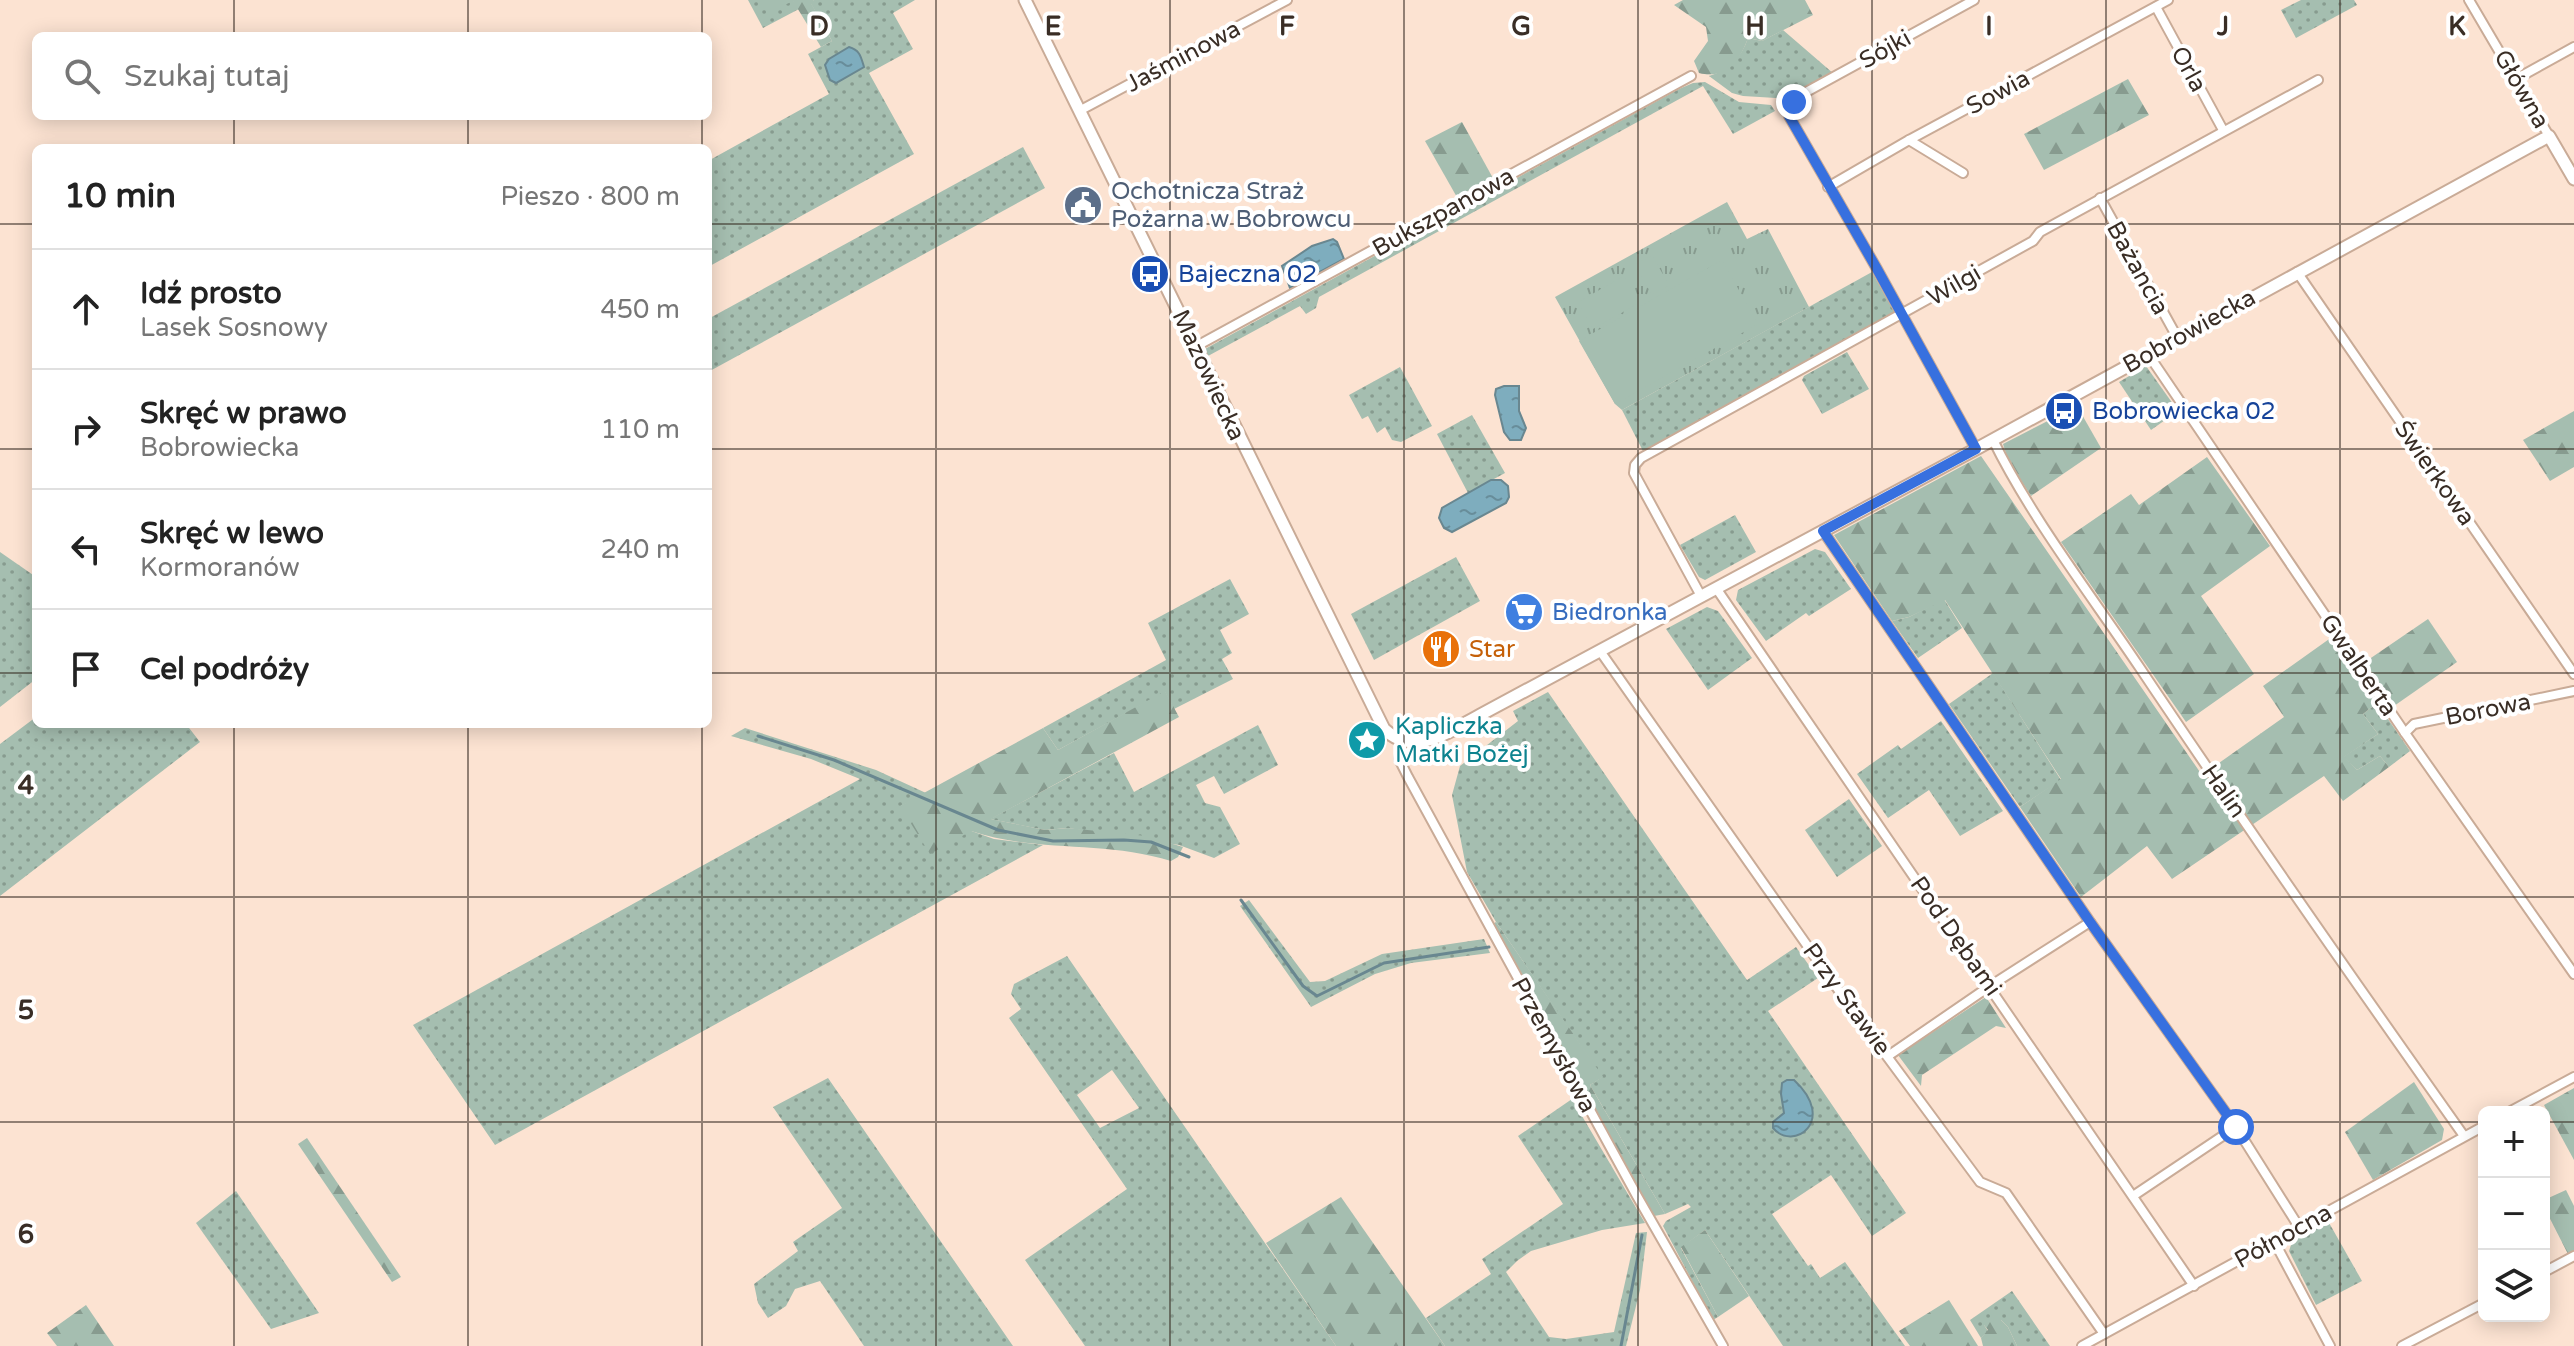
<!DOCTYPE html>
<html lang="pl">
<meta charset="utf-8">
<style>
body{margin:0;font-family:"Varela Round",sans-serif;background:#f6f6f6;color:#222}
.controls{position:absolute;right:24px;bottom:24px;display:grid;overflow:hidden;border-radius:12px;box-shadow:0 4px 20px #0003}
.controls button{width:72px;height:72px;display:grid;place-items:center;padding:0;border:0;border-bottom:2px solid #e0e0e0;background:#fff;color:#222;font:40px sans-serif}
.stop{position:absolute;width:24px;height:24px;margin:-18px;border:6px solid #3770df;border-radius:50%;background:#fff}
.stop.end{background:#3770df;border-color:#fff;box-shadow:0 2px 8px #0008}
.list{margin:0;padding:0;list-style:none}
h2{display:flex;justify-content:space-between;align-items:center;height:104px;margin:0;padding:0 32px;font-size:34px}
h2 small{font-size:26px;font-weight:400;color:#767676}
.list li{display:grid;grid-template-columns:52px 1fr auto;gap:24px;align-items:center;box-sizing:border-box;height:120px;padding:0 32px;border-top:2px solid #e0e0e0}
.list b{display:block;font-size:30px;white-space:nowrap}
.list p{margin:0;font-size:26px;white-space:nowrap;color:#767676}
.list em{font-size:26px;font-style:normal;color:#767676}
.icon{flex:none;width:44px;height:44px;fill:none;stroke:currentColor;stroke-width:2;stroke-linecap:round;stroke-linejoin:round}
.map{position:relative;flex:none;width:2574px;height:1346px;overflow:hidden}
.search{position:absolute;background:#fff;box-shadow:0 4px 20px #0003;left:32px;top:32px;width:680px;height:88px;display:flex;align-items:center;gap:20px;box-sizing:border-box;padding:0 28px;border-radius:12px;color:#767676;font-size:30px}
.panel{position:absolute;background:#fff;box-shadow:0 4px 20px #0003;left:32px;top:144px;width:680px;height:584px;border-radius:12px}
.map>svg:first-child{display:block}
</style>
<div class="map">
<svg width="2574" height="1346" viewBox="0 0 2574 1346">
<defs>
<pattern id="grass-dots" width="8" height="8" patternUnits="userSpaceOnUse" patternTransform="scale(2)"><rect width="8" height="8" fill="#a5beb0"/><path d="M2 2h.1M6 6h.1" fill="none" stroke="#879b8f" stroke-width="1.8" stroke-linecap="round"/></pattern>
<pattern id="forest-firs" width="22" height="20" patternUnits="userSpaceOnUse" patternTransform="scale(2)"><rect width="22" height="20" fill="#a5beb0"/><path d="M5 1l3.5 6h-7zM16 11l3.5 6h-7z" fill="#879b8f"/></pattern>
<pattern id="park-tufts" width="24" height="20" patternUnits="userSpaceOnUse" patternTransform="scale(2)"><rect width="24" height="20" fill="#a5beb0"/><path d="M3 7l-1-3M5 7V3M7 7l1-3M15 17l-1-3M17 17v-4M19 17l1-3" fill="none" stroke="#879b8f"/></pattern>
<pattern id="water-ripples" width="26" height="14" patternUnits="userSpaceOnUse" patternTransform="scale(2)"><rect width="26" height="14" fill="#7eadbe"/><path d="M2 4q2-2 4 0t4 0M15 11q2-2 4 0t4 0" fill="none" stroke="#688d9a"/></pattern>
</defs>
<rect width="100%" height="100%" fill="#fce3d2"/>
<g fill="url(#grass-dots)" fill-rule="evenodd">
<path d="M748 0H793L799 9 763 28Z"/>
<path d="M814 0H915L893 13 913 49 869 73 914 154 708 267V161L829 94 808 54 832 41 810 2Z"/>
<path d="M2301 0H2354L2357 5 2296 38 2281 10Z"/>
<path d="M1783 30 1834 74 1794 96 1776 98 1743 96 1732 93 1709 76C1729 70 1741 58 1748 38L1762 41Z"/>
<path d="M1705 82 1739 102 1771 105 1775 111 1733 134 1703 86 1319 297 1316 308 1306 314 1300 306 1208 356 1205 349 1214 344 1679 89 1693 83Z"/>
<path d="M1023 147 1045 188 708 372V319Z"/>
<path d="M1872 272 1896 315 1644 453 1622 410Z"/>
<path d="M1847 352 1869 389 1822 414 1802 380 1804 376Z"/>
<path d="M2146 366 2178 411 2151 430 2119 382Z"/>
<path d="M1400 367 1432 426 1401 442 1392 440 1385 427 1377 433 1368 416 1362 419 1349 395Z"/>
<path d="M1472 415 1505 473 1468 493 1437 434Z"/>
<path d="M1735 515 1756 552 1705 580 1699 577 1680 545Z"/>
<path d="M1815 549 1825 552 1851 589 1809 616 1806 613 1766 641 1736 600 1738 590Z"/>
<path d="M0 552 36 577V679L0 707Z"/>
<path d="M1456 557 1480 601 1374 660 1351 614Z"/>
<path d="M1230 579 1249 614 1220 630 1232 653 1222 659 1233 679 1174 709 1165 692 1058 750 1043 728 1166 660 1148 623Z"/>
<path d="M1944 599 1962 628 1918 658 1892 621 1909 617Z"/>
<path d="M1707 607 1718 611 1752 658 1708 690 1666 629Z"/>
<path d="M1993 673 2061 780 2020 807 1949 704Z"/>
<path d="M1548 692 1747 980 1796 947 1818 978 1768 1011 1906 1213 1872 1236 1831 1175 1772 1214 1808 1266 1811 1264 1820 1278 1845 1262 1905 1346H1783L1705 1230 1681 1248 1718 1317 1713 1320 1663 1226 1666 1221 1691 1207 1688 1204 1665 1214 1590 1085 1602 1077 1496 922 1467 872 1452 795 1460 766 1518 721 1513 711Z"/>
<path d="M2377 703 2410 751 2389 767 2380 756 2357 770 2343 757 2378 734 2363 714Z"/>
<path d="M36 717V724H186L200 742 0 896V744Z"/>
<path d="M1941 721 2003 811 1960 836 1929 790 1888 818 1857 774 1898 745 1901 749Z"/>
<path d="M1258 725 1278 765 1224 794 1214 776 1196 785 1205 803 1220 807 1240 844 1214 858 1179 845 1068 828 1045 830 990 819 1114 753 1134 792Z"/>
<path d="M745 728 876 770 926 793 901 806 994 839 1043 845 495 1145 413 1025 860 779 811 759 731 736Z"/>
<path d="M1849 799 1882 846 1837 877 1805 830Z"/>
<path d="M1249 900 1310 982 1325 981 1382 954 1484 939 1490 953 1411 963 1375 974 1311 1007 1240 906Z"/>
<path d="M1067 956 1336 1346H1085L1025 1260 1127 1189 1009 1018 1021 1009 1011 994 1014 984ZM1112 1070 1139 1108 1100 1128 1077 1095Z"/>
<path d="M828 1078 1013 1346H864L820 1281 795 1289 786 1306 768 1318 758 1303 754 1284 798 1251 793 1242 842 1208 773 1107Z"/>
<path d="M1572 1099 1645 1223 1602 1230 1531 1251 1517 1261 1506 1272 1549 1337 1566 1339 1614 1332 1636 1233 1647 1232 1640 1290 1626 1346H1445L1426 1318 1491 1274 1482 1259 1563 1204 1518 1136Z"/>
<path d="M236 1191 319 1313 271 1329 196 1223Z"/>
<path d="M2328 1221 2362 1281 2316 1305 2289 1251 2293 1239Z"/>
<path d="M2012 1291 2050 1346H2017L2008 1327 2001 1320 1984 1325 1988 1331 1981 1338 1970 1320Z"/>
</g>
<g fill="url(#forest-firs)">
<path d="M814 0 811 3 832 41 821 47 793 1 772 11 769 9V0Z"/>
<path d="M1683 0H1805L1813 15 1762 41 1748 38C1740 61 1725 80 1699 73L1694 61 1708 41 1706 27 1674 5Z"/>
<path d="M2128 79 2149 115 2044 170 2024 134Z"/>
<path d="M1462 122 1494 180 1458 199 1425 141Z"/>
<path d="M2077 406 2101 448 2031 496 2008 460 2003 444Z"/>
<path d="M2574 411V467L2550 481 2523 440Z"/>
<path d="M1981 456 2202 775 2284 717 2263 686 2332 637 2377 703 2363 714 2378 734 2344 757 2357 770 2380 756 2389 767 2343 801 2324 776 2172 879 2147 846 2081 897 2020 807 2061 779 1945 600 1909 617 1892 621 1834 535Z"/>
<path d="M2207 457 2270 546 2201 596 2254 674 2186 722 2061 542 2131 494 2139 505Z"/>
<path d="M2428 619 2457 662 2394 706 2365 662Z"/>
<path d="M1165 691 1179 717 991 819 1045 830 1068 828 1146 836 1183 847 1178 857 1171 861C1105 840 1036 853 971 831L930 854 900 806 1043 728 1058 750Z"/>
<path d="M1496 922 1603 1077 1590 1085 1665 1214 1654 1216 1491 925Z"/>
<path d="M1986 997 2006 1028 1996 1026 1922 1075 1921 1086 1898 1055Z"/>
<path d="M2414 1082 2444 1129 2442 1140 2373 1180 2345 1132Z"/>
<path d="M2574 1088V1160L2544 1105Z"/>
<path d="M307 1138 401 1277 392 1282 298 1144Z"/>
<path d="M2566 1190 2574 1206V1251L2568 1254 2544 1207V1200Z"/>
<path d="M1341 1197 1445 1346H1336L1266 1243Z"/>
<path d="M1705 1230 1749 1296 1718 1317 1681 1247Z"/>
<path d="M1949 1300 1978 1346H1910L1899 1331Z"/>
<path d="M86 1305 114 1346H57L47 1333Z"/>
<path d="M1995 1320H2001L2008 1327 2017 1346H1983L1981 1338 1988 1330 1983 1324Z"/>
</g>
<path fill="url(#park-tufts)" d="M1727 202 1747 239 1768 229 1809 307 1622 410 1615 404 1555 297Z"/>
<g fill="#a5beb0">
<path d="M1652 255 1669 285 1652 295 1635 265Z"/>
<path d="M1722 260 1758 324 1615 404 1579 341Z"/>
<path d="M1624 276 1639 303 1593 329 1578 302Z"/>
</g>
<g fill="url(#water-ripples)" stroke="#698790" stroke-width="2">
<path d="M849 47C860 50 861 57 864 67L836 83 830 80 825 65 829 59Z"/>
<path d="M1333 239 1337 242 1344 259 1290 288 1282 266 1312 246Z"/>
<path d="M1504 386H1519V411L1526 428 1521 440H1510L1504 432 1495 395 1496 389Z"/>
<path d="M1491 480H1501L1508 486 1509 497 1506 503 1452 532 1444 528 1439 518 1442 508Z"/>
<path d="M1787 1080H1794C1838 1121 1793 1152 1773 1128V1122L1784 1113 1781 1094 1782 1083Z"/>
</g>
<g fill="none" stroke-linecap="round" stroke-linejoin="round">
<g stroke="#698790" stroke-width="3">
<path d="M758 736 834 760 998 830 1053 841 1124 840 1151 842 1189 857"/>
<path d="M1241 900 1303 986 1317 996 1384 963 1489 947"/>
<path d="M1621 1346 1642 1235"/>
</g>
<defs>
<g id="minor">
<path d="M1974 0 1797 97 1790 107 1789 116 1877 269 1976 449"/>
<path d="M2469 0 2549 136"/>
<path d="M2156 7 2223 130"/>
<path d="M2516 79 2574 47"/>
<path d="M1079 111 1287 0"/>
<path d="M1909 140 1963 173"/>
<path d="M1828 187 1909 140 2168 0"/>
<path d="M2100 198 2177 337"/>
<path d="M2297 272 2574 674"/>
<path d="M1195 347 1691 76"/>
<path d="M2148 354 2405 733 2574 974"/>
<path d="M1993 440C2032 519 2091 595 2140 668 2246 826 2355 982 2464 1136"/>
<path d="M1823 531 2090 922 2236 1127 2299 1227"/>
<path d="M1716 588 2194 1286"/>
<path d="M1701 596 1634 473 1635 465 1641 458 2033 241 2040 232 2318 80"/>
<path d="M1600 651 1849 1005 1980 1182 2006 1193 2104 1334"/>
<path d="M2405 733 2414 724 2574 691"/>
<path d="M1403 741 1399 759 1408 777 1637 1196 1723 1346"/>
<path d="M1888 1056 1990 986 2090 922"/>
<path d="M2509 1112 2574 1077"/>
<path d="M2133 1196 2236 1127"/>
<path d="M2274 1241 2330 1346"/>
<path d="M2544 1272 2574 1256"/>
<path d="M2082 1346 2484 1126"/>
<path d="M2402 1346 2484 1303"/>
</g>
<path id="tertiary" d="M1025 0 1384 729C1414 758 1450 731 1480 715L1976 449 2549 136 2574 179"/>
</defs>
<use href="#minor" stroke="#c9ab97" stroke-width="12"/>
<use href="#tertiary" stroke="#c9ab97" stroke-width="15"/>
<use href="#minor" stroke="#fff" stroke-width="8"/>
<use href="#tertiary" stroke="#fff" stroke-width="11"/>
</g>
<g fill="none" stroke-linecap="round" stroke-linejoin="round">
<path stroke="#3770df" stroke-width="10" d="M1794 102 1789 116 1877 269 1976 449 1823 531 2090 922 2236 1127"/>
</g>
<path fill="none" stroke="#392d25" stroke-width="2" stroke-opacity="0.55" d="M234 0V36M468 0V36M702 0V36M936 0V1346M1170 0V1346M1404 0V1346M1638 0V1346M1872 0V1346M2106 0V1346M2340 0V1346M234 116V148M468 116V148M702 116V148M0 224H36M708 224H2574M0 449H36M708 449H2574M0 673H36M708 673H2574M234 724V1346M468 724V1346M702 724V1346M0 897H2574M0 1122H2484M2544 1122H2574"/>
<defs>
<symbol id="civic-disc" viewBox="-11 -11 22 22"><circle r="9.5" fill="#5c6f8a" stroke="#fff"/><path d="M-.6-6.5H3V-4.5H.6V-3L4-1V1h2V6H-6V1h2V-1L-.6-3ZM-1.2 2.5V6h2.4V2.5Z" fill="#fff"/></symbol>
<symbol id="bus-disc" viewBox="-11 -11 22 22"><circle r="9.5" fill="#1a4fb4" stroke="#fff"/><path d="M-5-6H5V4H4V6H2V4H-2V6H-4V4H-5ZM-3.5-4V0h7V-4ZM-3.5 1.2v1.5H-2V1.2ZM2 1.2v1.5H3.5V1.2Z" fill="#fff"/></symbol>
<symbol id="supermarket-disc" viewBox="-11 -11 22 22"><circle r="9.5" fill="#3f7fe0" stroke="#fff"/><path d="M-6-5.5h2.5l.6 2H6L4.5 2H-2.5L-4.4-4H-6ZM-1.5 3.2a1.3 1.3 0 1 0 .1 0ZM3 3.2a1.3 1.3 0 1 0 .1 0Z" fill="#fff"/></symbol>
<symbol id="restaurant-disc" viewBox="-11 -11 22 22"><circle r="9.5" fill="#e8710a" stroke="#fff"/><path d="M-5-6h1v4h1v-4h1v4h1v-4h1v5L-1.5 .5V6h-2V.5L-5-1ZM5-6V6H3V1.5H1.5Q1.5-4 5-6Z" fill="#fff"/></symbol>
<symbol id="sight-disc" viewBox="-11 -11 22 22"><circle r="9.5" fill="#0f9aa8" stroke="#fff"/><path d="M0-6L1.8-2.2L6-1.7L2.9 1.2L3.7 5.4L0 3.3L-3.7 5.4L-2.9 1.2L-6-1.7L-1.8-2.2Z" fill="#fff"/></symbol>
</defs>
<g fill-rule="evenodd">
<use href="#civic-disc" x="1061" y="183" width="44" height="44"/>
<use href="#bus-disc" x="1128" y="252" width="44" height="44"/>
<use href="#bus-disc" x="2042" y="389" width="44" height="44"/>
<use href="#supermarket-disc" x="1502" y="590" width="44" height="44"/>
<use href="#restaurant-disc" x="1419" y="627" width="44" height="44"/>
<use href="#sight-disc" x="1345" y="718" width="44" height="44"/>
</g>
<g text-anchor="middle" stroke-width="8" stroke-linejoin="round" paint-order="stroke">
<g font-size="24" fill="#392d25" stroke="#fff">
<text transform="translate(1885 49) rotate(-29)" y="8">Sójki</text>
<text transform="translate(1183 56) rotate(-28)" y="8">Jaśminowa</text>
<text transform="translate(2189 69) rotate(61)" y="8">Orla</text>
<text transform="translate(2522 89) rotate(60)" y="8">Główna</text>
<text transform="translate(1998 92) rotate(-28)" y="8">Sowia</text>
<text transform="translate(1443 212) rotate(-29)" y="8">Bukszpanowa</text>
<text transform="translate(2138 268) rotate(61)" y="8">Bażancia</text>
<text transform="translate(1954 285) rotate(-30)" y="8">Wilgi</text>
<text transform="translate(2189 331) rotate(-29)" y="8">Bobrowiecka</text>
<text transform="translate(1209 375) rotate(65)" y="8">Mazowiecka</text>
<text transform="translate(2435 473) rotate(55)" y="8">Świerkowa</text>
<text transform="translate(2359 665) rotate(56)" y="8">Gwalberta</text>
<text transform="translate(2488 709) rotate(-11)" y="8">Borowa</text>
<text transform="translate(2224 791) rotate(55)" y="8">Halin</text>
<text transform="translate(1956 936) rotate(55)" y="8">Pod Dębami</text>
<text transform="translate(1847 999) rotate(54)" y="8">Przy Stawie</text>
<text transform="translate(1554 1045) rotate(61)" y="8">Przemysłowa</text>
<text transform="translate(2283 1236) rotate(-29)" y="8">Północna</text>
</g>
<g font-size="24" fill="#4e5e75" stroke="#fff" text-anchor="start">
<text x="1111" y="199">Ochotnicza Straż<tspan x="1111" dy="28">Pożarna w Bobrowcu</tspan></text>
</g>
<g font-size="24" fill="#164399" stroke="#fff" text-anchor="start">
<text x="1178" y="282">Bajeczna 02</text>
<text x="2092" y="419">Bobrowiecka 02</text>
</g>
<g font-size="24" fill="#366cbe" stroke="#fff" text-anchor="start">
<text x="1552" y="620">Biedronka</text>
</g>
<g font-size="24" fill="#c56008" stroke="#fff" text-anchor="start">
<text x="1469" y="657">Star</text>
</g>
<g font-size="24" fill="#0d838f" stroke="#fff" text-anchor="start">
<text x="1395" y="734">Kapliczka<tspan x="1395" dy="28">Matki Bożej</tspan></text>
</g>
</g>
<g font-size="26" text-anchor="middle" font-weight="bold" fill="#392d25" stroke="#fff" stroke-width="8" stroke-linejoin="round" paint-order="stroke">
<text x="819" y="35">D</text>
<text x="1053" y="35">E</text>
<text x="1287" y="35">F</text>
<text x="1521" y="35">G</text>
<text x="1755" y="35">H</text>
<text x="1989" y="35">I</text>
<text x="2223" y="35">J</text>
<text x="2457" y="35">K</text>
<text x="26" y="794">4</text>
<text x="26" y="1019">5</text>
<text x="26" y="1243">6</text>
</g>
</svg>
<div class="controls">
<button>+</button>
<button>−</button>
<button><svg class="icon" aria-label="layers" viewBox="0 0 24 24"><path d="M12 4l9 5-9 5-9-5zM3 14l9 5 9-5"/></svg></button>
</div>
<div class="stop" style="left:2236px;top:1127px"></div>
<div class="stop end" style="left:1794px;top:102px"></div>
<div class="search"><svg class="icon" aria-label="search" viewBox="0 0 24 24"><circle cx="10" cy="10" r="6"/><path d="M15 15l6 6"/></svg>Szukaj tutaj</div>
<section class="panel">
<h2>10 min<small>Pieszo · 800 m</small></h2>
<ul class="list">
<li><svg class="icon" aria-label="ahead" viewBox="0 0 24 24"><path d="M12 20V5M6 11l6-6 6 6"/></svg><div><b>Idź prosto</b><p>Lasek Sosnowy</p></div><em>450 m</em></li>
<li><svg class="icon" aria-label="right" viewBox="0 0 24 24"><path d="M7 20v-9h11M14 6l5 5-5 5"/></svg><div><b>Skręć w prawo</b><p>Bobrowiecka</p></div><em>110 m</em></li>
<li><svg class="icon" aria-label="left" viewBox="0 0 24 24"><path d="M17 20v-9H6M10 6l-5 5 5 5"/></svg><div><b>Skręć w lewo</b><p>Kormoranów</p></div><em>240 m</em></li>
<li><svg class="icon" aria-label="arrive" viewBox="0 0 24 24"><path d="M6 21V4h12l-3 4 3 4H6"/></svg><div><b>Cel podróży</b></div></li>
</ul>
</section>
</div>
